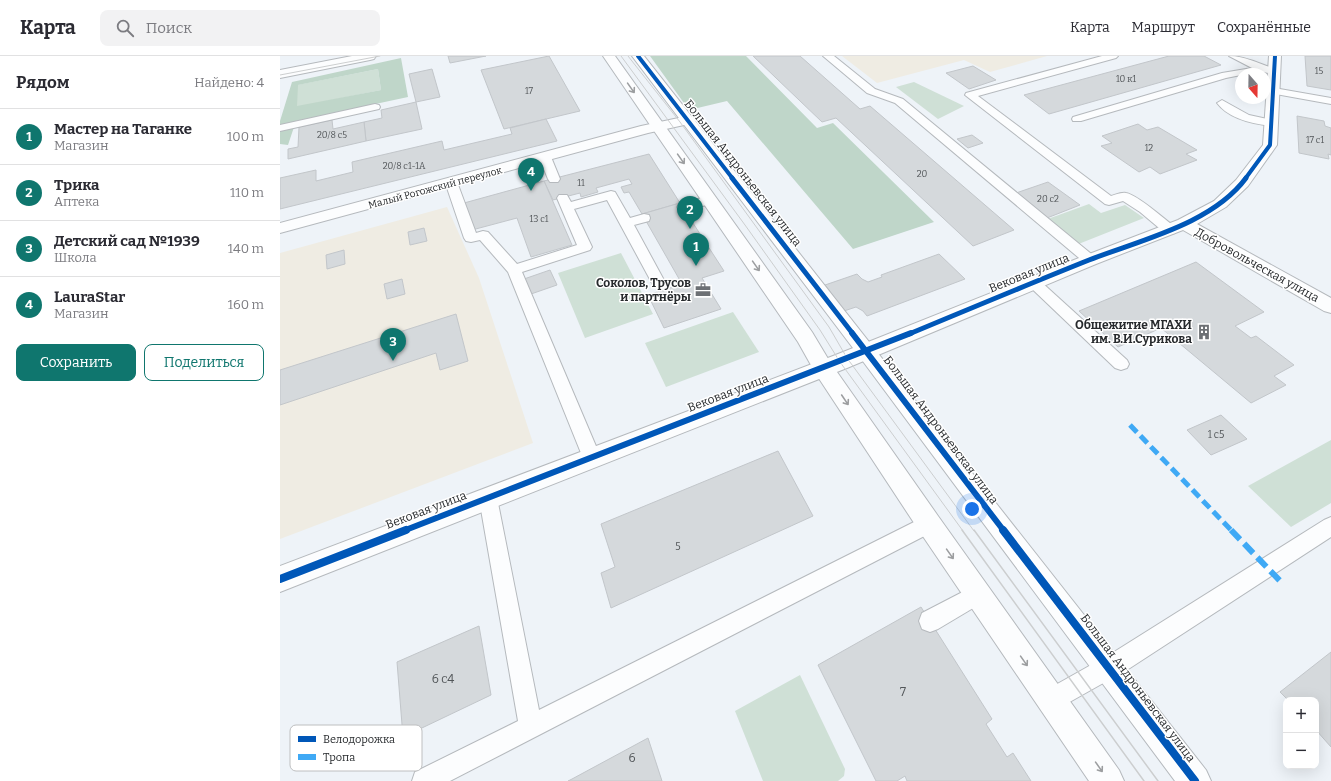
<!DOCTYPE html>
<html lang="ru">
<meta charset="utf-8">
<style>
body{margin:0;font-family:Bitter,serif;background:#f2f2f3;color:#2b2b33}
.controls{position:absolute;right:12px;bottom:12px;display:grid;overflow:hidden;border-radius:8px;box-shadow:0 4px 16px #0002}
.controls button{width:36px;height:36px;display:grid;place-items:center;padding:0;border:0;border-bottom:1px solid #e1e1e2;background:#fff;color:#2b2b33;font:20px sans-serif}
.compass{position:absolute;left:955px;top:12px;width:36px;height:36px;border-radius:50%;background:#fff;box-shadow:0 4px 16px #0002;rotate:160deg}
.you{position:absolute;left:692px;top:453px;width:14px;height:14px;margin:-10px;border:3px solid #fff;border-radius:50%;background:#1a73e8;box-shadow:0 0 0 6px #1a73e833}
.badge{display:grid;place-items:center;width:26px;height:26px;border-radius:50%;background:#0f766e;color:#fff;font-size:13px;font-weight:700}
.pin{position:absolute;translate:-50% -33px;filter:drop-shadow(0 1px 2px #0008)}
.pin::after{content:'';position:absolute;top:21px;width:14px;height:12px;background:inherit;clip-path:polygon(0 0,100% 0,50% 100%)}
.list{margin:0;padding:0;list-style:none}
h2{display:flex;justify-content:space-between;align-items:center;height:52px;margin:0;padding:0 16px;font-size:17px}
h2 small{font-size:13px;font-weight:400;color:#7c7c81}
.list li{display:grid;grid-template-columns:26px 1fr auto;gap:12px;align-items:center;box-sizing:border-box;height:56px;padding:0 16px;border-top:1px solid #e1e1e2}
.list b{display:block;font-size:15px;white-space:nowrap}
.list p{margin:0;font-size:13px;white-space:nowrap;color:#7c7c81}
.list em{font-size:13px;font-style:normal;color:#7c7c81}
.actions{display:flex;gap:8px;padding:12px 16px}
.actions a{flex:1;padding:9px 0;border:1px solid #0f766e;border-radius:8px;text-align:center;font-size:14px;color:#0f766e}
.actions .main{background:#0f766e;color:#fff}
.icon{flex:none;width:22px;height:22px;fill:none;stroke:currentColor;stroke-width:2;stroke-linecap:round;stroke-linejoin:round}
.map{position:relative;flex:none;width:1051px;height:725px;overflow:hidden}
header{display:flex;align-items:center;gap:24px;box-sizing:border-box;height:56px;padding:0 20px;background:#fff;border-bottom:1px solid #e1e1e2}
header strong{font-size:19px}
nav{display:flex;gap:22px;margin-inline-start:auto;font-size:14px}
.search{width:280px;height:36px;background:#f2f2f3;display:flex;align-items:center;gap:10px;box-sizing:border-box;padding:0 14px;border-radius:8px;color:#7c7c81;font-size:15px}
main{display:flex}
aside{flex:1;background:#fff}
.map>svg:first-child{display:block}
</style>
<header>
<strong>Карта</strong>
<div class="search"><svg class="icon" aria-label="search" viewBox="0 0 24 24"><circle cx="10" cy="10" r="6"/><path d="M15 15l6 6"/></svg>Поиск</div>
<nav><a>Карта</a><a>Маршрут</a><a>Сохранённые</a></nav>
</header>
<main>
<aside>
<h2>Рядом<small>Найдено: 4</small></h2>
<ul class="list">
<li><span class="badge">1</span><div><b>Мастер на Таганке</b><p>Магазин</p></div><em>100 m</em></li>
<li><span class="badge">2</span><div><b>Трика</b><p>Аптека</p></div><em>110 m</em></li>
<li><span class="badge">3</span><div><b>Детский сад №1939</b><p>Школа</p></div><em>140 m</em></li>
<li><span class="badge">4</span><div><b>LauraStar</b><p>Магазин</p></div><em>160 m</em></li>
</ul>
<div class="actions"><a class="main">Сохранить</a><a>Поделиться</a></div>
</aside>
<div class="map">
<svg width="1051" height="725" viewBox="0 0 1051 725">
<rect width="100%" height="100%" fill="#eef3f8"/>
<g fill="#efece3">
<path d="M562 0H767L710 16 684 4 597 27Z"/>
<path d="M167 151 199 222 253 387 0 483V197Z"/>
</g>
<g fill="#cfe0d6">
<path d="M98 13 101 34 17 51V29Z"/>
<path d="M634 26 684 50 658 63 616 31Z"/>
<path d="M809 148 821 157 845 149 864 162 796 189 765 164Z"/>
<path d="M341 197 373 258 305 282 278 217Z"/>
<path d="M453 256 479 296 386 331 365 287Z"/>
<path d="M1051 384V447L1011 471 968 430Z"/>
<path d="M520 619 565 713 564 720 558 725H483L455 655Z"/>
</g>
<g fill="#bfd6c9" fill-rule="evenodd">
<path d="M370 0H466L537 72 553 67 654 166 573 193 447 45 409 54Z"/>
<path d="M121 2 128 41 16 65 8 89 0 88V65L12 26ZM98 13 101 34 17 50 18 29Z"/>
</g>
<g fill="#d5d9dc" stroke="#c2c6ca">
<path d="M168 0H206L170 7Z"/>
<path d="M269 0 300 55 224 73 201 14Z"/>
<path d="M473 0H520L580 53 590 50 734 174 693 190 556 62 542 66Z"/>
<path d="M889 0H924L941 9 769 58 744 39Z"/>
<path d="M1025 0H1051V34L1027 30Z"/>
<path d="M693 10 716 24 689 33 666 17Z"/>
<path d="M152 13 160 41 136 46 129 18Z"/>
<path d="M136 46 142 73 86 85 84 66 102 62 101 54Z"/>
<path d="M1017 60 1044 65 1045 70 1051 72V99L1048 98 1049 103 1019 97Z"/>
<path d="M266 63 277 85 0 153V122L36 114V125L73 116 72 106 162 85 164 94 232 78 230 72Z"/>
<path d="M52 64 53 73 84 66 86 85 8 103V93L18 91 19 71Z"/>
<path d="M858 68 867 74 878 71 917 94 906 98 917 104 880 118 870 111 859 116 821 90 832 87 822 80Z"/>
<path d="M692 79 703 87 688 92 677 83Z"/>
<path d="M369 98 400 147 362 158 349 136 344 137 341 131 352 128 349 123 316 132 318 136 301 141 300 137 273 144 264 125Z"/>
<path d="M264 125 292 189 251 201 237 162 192 174 184 147Z"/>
<path d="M768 126 800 149 767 162 736 137Z"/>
<path d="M400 147 444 215 422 222 441 253 384 272 368 239 402 228 362 158Z"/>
<path d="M144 172 147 185 130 189 128 176Z"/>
<path d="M64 194 65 208 47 213 46 199Z"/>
<path d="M659 198 685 223 587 260 583 255 576 251 564 255 545 229 577 218 582 223 588 226 602 221 601 219Z"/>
<path d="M916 206 984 256 955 270 971 282 976 280 1014 309 994 320 1006 329 971 347 881 272 838 291 799 255Z"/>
<path d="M270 214 277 229 251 238 244 223Z"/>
<path d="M122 223 125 238 107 243 104 228Z"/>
<path d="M176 258 188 305 160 314 156 297 0 349V314Z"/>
<path d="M941 359 967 383 931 399 907 374Z"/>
<path d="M498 395 533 460 331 552 321 517 335 511 321 468Z"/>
<path d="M641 551 712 663 706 668 727 701 733 697 751 725H627L625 720 617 725H596L538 609Z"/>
<path d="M199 570 211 639 123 681 117 606Z"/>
<path d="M1051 596V691L1036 674V644H1008L1000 636Z"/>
<path d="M368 682 382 725H288L292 723Z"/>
</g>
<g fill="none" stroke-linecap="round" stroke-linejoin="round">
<defs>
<g id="lane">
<path d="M543 0H554L595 33 623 43 815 201 817 204 815 207 810 209 805 207 615 47 587 37Z"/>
<path d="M822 0H838L836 2 698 40 831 140C835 139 841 136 846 137 858 139 884 163 895 171L897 174 895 177 890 178 885 177 860 156 843 145 829 149 825 148 685 39 686 37Z"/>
<path d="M949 0C967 0 980 9 997 13L999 15 994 18 983 16 961 18V19L946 22 801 65H793L792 63 793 61 942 17 972 12Z"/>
<path d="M994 32 1051 42V48L990 37 989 35Z"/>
<path d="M942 44 969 59 996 65 997 67 992 70C973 68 949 63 937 47Z"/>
<path d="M95 48 99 49 100 51 99 53 0 75V69Z"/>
<path d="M265 98 269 99 271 101 280 123 278 126H270L268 123 259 101 261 99Z"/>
<path d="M171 122 175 123 177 126 196 177 203 175 208 176 237 208 297 189 277 142 279 139H287L291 146 331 135 335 136 350 162 364 158 369 159 370 162 369 165 354 169 385 226 383 229 378 231 373 229 327 144 294 153 312 191 310 194 242 216 321 402 318 407 312 410 306 407 303 402 228 216 200 184 191 186 186 185 184 182 165 126 167 123Z"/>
<path d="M430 140 434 141 436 144 434 147 403 155 399 154 397 151 399 148Z"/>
<path d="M754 222 759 224 847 304 849 308 847 312 841 314 835 312 749 230 747 227 749 224Z"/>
<path d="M208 434 215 436 217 442 259 654 642 462 649 459 656 462 659 468 656 474 170 725H132L135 716 238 665 199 442 201 436Z"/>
<path d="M1051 461V481L850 612 779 652 771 655 763 652 760 644 763 636 834 596 1044 464Z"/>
<path d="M698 528 705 531 708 538 705 545 658 573 650 576 642 573 639 565 642 557Z"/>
</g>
<g id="street">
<path d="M72 0H96L94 3 90 4 0 22V14Z"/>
<path d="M989 0H1001L997 89 968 130 946 151 917 168 1051 242V257L1044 255 903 174 816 208 567 312 0 536V510L553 300 804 200 898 164 934 145 956 124 983 89Z"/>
<path d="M408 60 413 61 415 64 413 67 368 77 0 177V167L361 70Z"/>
</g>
<g id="secondary">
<path d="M323 0H335L532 276 550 306 658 460 839 714 844 725H809L640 476 536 318 518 286Z"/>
<path d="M352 0H364L926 714 931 725H895L579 300Z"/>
</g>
</defs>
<use href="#lane" stroke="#b5b9bd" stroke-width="2"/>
<use href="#street" stroke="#b5b9bd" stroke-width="2"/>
<use href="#secondary" stroke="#b5b9bd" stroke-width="2"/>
<use href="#lane" fill="#fcfdfe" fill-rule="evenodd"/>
<use href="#street" fill="#fcfdfe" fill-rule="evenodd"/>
<use href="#secondary" fill="#fcfdfe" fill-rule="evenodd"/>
<g stroke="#cccecf" stroke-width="1">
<path d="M341 0 465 169 540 274 560 306 683 475"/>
<path d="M348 0 400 66 549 271 567 302 694 475"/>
<path d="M0 19 100 0"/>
</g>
<g stroke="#cccecf" stroke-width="1.5">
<path d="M682 474 864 725"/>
<path d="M694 474 878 725"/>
</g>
<path stroke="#3fa9f5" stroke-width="5" stroke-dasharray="10 5" stroke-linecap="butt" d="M850 369 952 475"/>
<path stroke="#3fa9f5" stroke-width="6" stroke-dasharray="13 6" stroke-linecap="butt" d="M951 474 1002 527"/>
<defs>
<g id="cycleway-far3">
<path d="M358 0 453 123"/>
<path d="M965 123 990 89 995 0"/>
</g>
<g id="cycleway-far2">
<path d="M452 122 573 278"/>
<path d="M629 278C689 253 749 228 809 204 860 184 932 168 966 122"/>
</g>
<g id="cycleway-far1">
<path d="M572 277 724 475"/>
<path d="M123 475 631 277"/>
</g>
<g id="cycleway">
<path d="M723 474 915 725"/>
<path d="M0 523 126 474"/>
</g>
</defs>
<use href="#cycleway-far3" stroke="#fff" stroke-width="5.5"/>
<use href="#cycleway-far2" stroke="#fff" stroke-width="7"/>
<use href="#cycleway-far1" stroke="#fff" stroke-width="8"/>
<use href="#cycleway" stroke="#fff" stroke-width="10"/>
<use href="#cycleway-far3" stroke="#0057b8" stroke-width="4"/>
<use href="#cycleway-far2" stroke="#0057b8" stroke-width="5"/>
<use href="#cycleway-far1" stroke="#0057b8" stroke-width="6"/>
<use href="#cycleway" stroke="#0057b8" stroke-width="8"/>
</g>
<defs><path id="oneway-shaft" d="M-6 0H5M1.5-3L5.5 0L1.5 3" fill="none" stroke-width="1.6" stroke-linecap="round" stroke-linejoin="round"/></defs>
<g stroke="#9c9ea0">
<use href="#oneway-shaft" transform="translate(351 32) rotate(55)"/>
<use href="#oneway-shaft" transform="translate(401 103) rotate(55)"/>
<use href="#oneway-shaft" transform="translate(476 210) rotate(55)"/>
<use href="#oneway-shaft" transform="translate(565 344) rotate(56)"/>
<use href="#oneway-shaft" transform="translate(670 498) rotate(55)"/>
<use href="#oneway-shaft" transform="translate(744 605) rotate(55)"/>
<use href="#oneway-shaft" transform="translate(819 711) rotate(55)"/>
</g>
<defs>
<symbol id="office-bare" viewBox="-9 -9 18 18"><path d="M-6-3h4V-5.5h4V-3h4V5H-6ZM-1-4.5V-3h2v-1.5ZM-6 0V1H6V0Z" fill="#6d7074" stroke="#fff" stroke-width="2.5" paint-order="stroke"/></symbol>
<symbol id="building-bare" viewBox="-9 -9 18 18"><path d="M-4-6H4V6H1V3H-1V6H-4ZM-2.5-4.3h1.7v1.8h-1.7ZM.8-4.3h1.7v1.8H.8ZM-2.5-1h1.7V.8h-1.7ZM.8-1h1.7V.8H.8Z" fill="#6d7074" stroke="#fff" stroke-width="2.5" paint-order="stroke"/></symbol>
</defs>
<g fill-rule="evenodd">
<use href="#office-bare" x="412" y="223" width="22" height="22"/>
<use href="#building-bare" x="913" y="265" width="22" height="22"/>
</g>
<g text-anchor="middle" stroke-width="3" stroke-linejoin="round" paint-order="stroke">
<g font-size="9" fill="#525659">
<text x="1039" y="18">15</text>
<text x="846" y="26">10 к1</text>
<text x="249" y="38">17</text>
<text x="52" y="82">20/8 с5</text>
<text x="1035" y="87">17 с1</text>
<text x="869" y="95">12</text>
<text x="124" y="113">20/8 с1-1А</text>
<text x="642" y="121">20</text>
<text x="301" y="130">11</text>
<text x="768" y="146">20 с2</text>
<text x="259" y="166">13 с1</text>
</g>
<g font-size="10" fill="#272a2d" stroke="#fff">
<text transform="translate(155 131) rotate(-15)" y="4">Малый Рогожский переулок</text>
</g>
<g font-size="10" fill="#525659">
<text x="936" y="382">1 с5</text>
<text x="398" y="494">5</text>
</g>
<g font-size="12" fill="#272a2d" stroke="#fff">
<text transform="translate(463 117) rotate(52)" y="4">Большая Андроньевская улица</text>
<text transform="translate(977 209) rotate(29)" y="4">Добровольческая улица</text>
<text transform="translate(749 217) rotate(-22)" y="4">Вековая улица</text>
<text transform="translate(448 337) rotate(-21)" y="4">Вековая улица</text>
<text transform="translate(661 374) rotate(53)" y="4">Большая Андроньевская улица</text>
<text transform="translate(146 454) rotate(-21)" y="4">Вековая улица</text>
<text transform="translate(858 632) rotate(53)" y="4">Большая Андроньевская улица</text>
</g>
<g font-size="12" font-weight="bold" fill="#272a2d" stroke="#fff" text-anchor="end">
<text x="411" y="231">Соколов, Трусов<tspan x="411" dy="14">и партнёры</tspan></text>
<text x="912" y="273">Общежитие МГАХИ<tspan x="912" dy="14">им. В.И.Сурикова</tspan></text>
</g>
<g font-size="12" fill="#525659">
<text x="163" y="627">6 с4</text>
<text x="623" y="640">7</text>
<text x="352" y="706">6</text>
</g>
</g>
<rect x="10" y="669" width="132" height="46" rx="6" fill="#fff" stroke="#bebfc0" stroke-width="1"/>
<rect x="18" y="680" width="18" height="6" fill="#0057b8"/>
<rect x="18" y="698" width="18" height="6" fill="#3fa9f5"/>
<g font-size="11" fill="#272a2d">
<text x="43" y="687">Велодорожка</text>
<text x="43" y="705">Тропа</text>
</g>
</svg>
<div class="controls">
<button>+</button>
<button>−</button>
</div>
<svg class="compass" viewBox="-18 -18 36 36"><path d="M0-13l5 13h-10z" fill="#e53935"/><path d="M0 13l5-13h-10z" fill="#7c7c81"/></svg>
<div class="you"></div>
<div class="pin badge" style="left:416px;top:210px">1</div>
<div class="pin badge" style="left:410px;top:173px">2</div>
<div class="pin badge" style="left:113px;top:305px">3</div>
<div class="pin badge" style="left:251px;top:135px">4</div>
</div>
</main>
